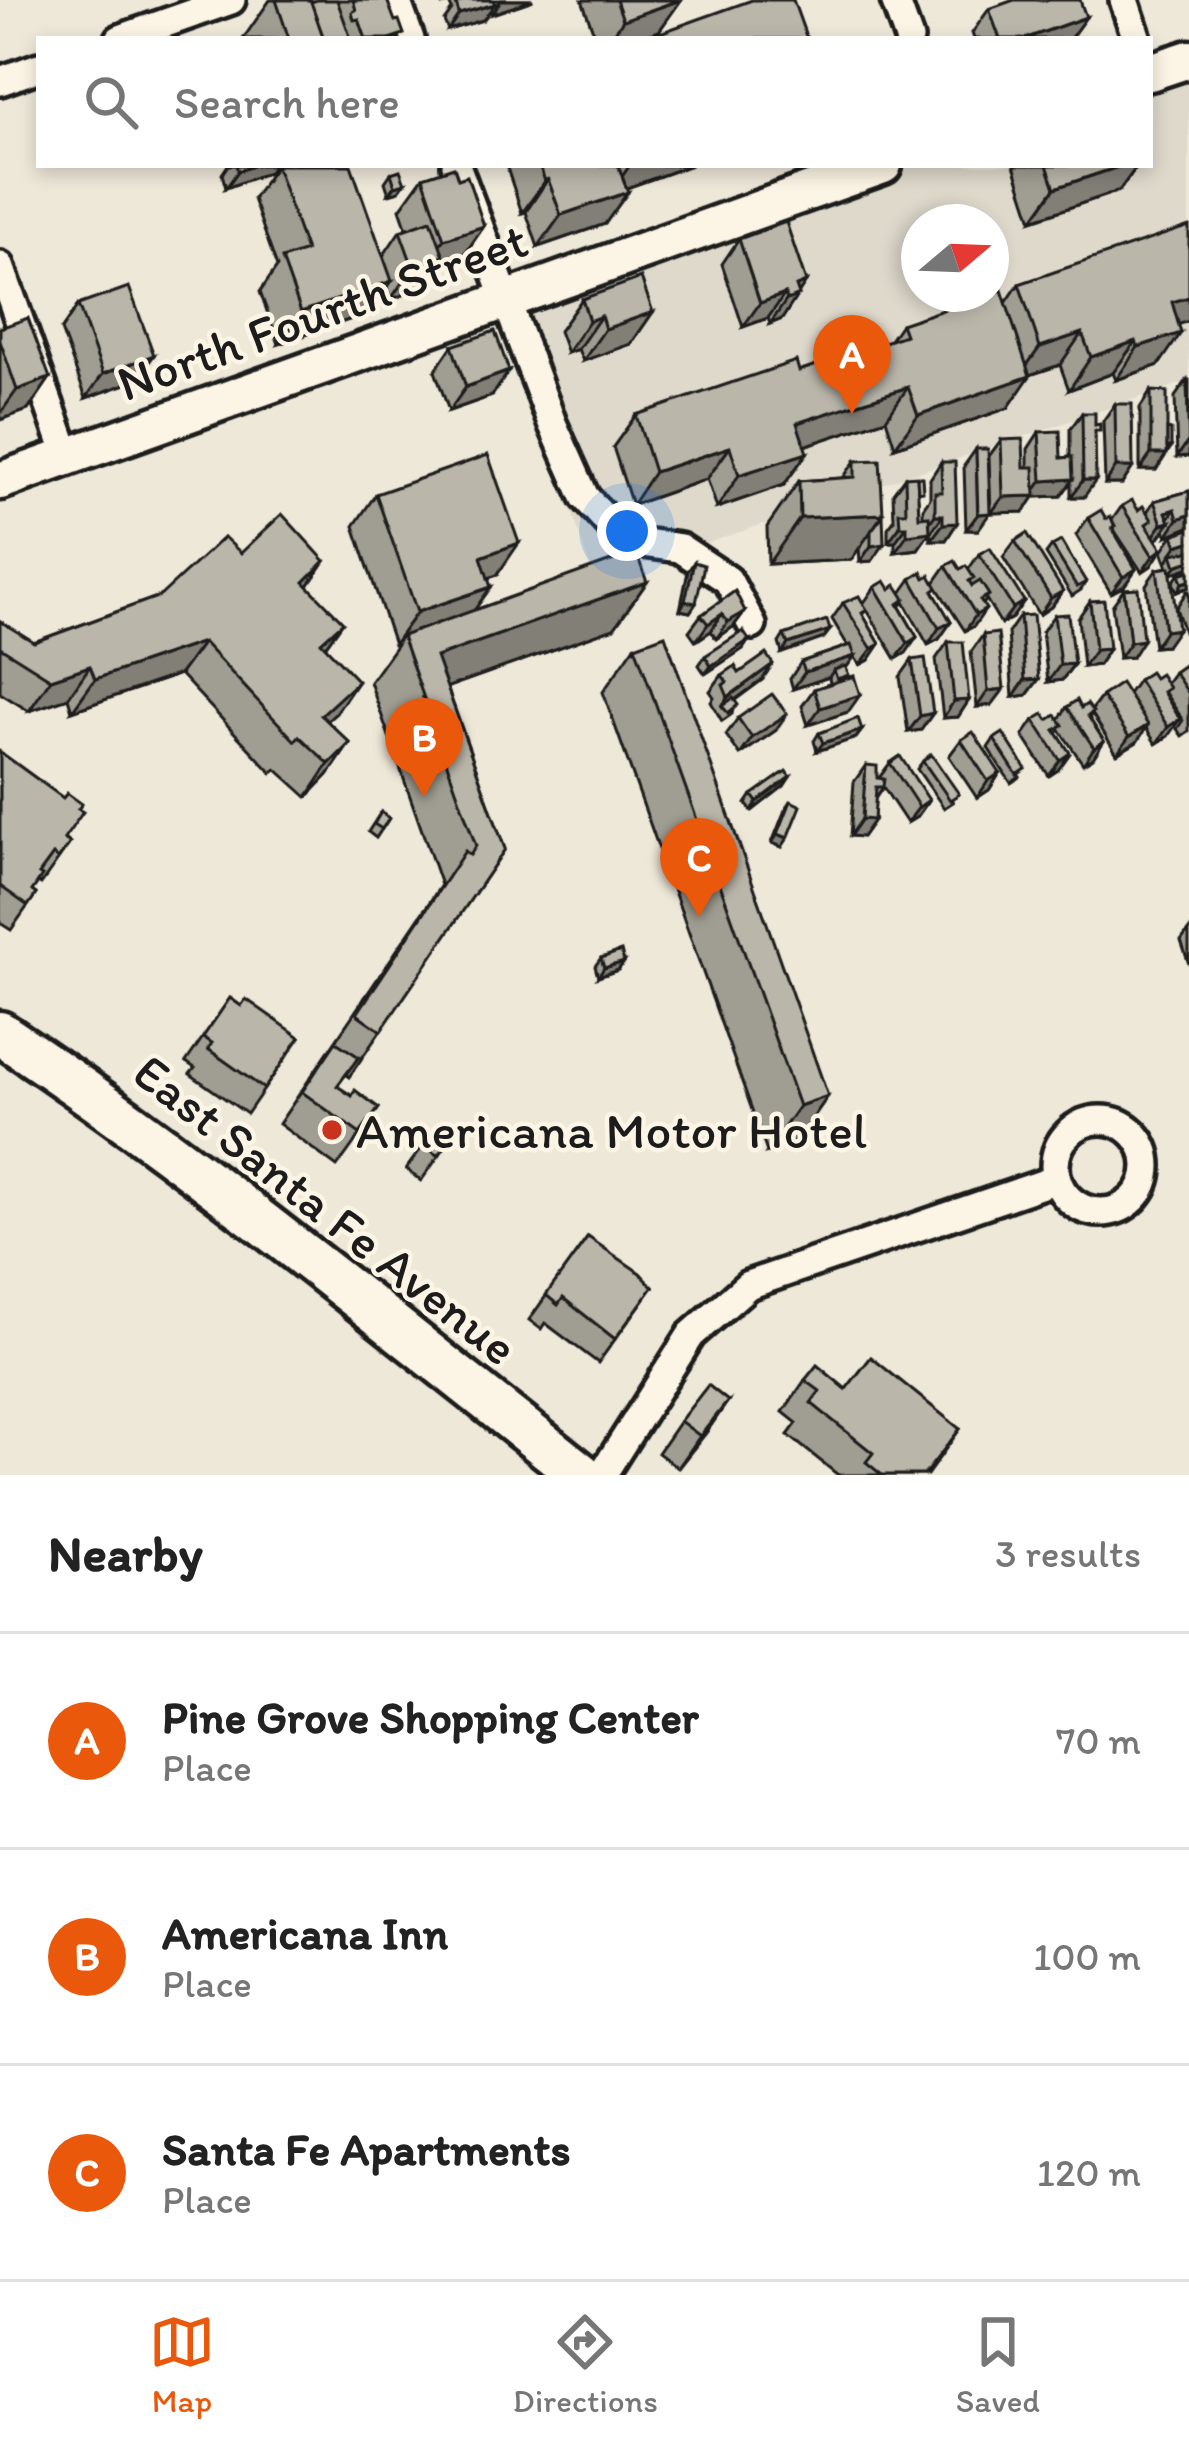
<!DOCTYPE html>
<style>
body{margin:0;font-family:Itim,sans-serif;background:#f6f6f6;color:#222}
.compass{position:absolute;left:901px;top:204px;width:108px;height:108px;border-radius:50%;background:#fff;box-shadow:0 6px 18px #0003;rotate:71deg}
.you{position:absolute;left:627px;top:531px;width:42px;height:42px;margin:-30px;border:9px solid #fff;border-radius:50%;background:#1a73e8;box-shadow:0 0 0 18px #1a73e833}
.badge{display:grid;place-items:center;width:78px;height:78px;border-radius:50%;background:#ea580c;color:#fff;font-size:39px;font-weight:700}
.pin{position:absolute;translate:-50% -99px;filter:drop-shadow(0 3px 6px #0008)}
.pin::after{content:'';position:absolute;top:63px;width:42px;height:36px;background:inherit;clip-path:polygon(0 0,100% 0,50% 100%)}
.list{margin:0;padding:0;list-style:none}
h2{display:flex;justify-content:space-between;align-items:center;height:156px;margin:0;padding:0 48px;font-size:51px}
h2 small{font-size:39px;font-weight:400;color:#767676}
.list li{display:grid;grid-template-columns:78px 1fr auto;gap:36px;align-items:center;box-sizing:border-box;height:216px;padding:0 48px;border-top:3px solid #e0e0e0}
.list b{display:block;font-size:45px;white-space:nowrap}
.list p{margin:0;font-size:39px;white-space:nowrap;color:#767676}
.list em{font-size:39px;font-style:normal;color:#767676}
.icon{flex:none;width:66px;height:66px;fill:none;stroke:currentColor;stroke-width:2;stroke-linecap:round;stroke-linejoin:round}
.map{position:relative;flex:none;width:1189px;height:1475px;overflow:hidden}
.search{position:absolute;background:#fff;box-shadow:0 6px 18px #0003;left:36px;right:36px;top:36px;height:132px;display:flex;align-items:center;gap:30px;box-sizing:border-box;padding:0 42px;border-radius:0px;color:#767676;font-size:45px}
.sheet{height:804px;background:#fff}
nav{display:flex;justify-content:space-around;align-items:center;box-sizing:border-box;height:168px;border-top:3px solid #e0e0e0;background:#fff;font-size:33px;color:#767676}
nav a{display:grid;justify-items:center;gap:6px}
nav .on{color:#ea580c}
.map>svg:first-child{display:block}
</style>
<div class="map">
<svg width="1189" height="1475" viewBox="0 0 1189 1475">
<rect width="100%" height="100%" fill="#eee8d9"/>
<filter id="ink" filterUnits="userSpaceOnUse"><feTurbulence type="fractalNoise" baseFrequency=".00833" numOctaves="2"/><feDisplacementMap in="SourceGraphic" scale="24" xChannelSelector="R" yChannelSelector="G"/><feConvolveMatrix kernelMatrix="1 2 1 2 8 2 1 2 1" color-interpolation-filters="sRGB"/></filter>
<g filter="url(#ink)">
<path fill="#ded9cb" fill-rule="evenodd" d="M1189 62V381L594 581 505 298 890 165H1150V75ZM919 222H991V294H919Z"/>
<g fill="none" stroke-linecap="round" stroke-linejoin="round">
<defs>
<g id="minor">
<path d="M396 0 410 39"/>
<path d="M895 0 909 39"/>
<path d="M1124 0 1137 39"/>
<path d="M120 39 231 0"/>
<path d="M0 81 39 67"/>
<path d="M456 165 552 423 585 497 615 530 643 543 680 548 728 580 752 625"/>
<path d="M0 266 68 458"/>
<circle cx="1101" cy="1166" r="46"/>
<path d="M602 1475 691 1335 748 1285 1057 1179"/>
</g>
<g id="secondary">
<path d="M1150 72 1189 59"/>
<path d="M0 481 883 165"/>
</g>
<path id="primary" d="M0 1033C203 1168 390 1325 582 1475"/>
</defs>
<use href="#minor" stroke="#1c1c1c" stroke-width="36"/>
<use href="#secondary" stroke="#1c1c1c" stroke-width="45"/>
<use href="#primary" stroke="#1c1c1c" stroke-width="51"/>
<use href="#minor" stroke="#fcf5e5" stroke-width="27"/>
<use href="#secondary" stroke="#fcf5e5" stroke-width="36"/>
<use href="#primary" stroke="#fcf5e5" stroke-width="42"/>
</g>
<g fill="#a09d92" stroke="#1c1c1c" stroke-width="3">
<path d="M270 0H311V2L317 0H387L400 39H243Z"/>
<path d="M440 0H533L492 14 491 10 483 20 448 30 444 21 452 10 449 3 442 5Z"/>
<path d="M582 0H681L659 31 638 39H596Z"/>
<path d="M989 9 1070 39H974L972 33Z"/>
<path d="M228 165H274L269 172 226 188 222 174Z"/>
<path d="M506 165H691L626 188 605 224 538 247 526 212 522 213Z"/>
<path d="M1014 165H1138L1119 191 1032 220Z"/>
<path d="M276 166 383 256 400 231 407 229 400 209 423 177 458 179 484 226 462 258 437 266 421 289 391 299 387 288 369 313 279 344 260 292 277 267 253 199Z"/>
<path d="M391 173 399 191 389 194 385 182Z"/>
<path d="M739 239 798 293 782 319 770 324 768 318 743 327 722 264Z"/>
<path d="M1019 284 1179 325 1159 365 1116 380 1113 373 1069 390 1060 365 1030 375 1008 408 895 447 886 419 804 446 784 485 717 508 707 479 632 505 613 447 636 415 799 371 890 340 901 324 1006 303Z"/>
<path d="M582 299 653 312 631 344 583 361 578 349 567 353 559 331Z"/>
<path d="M78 305 137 380 86 398 61 330Z"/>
<path d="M0 328 50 378 28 410 0 420Z"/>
<path d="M452 346 492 396 449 411 435 371Z"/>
<path d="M1187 380 1189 456 1177 457 1175 397Z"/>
<path d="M1151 391 1167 429 1171 447 1156 470H1140V408Z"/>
<path d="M1115 404 1133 467 1122 484H1105L1103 421Z"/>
<path d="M1082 413 1095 437 1084 497H1071V482L1061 496 1034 497 1024 512 991 513 989 456 1001 440 1024 467H1028V449L1039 432 1061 458 1070 457V429Z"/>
<path d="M976 449 978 530H966L964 466Z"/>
<path d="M855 461 884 544 872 561 860 562 859 548 851 560 768 564 767 527 799 481 843 478Z"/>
<path d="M941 462 957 523 946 540H931L930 532 918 549 895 552V542H888V528L894 520 893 493 905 477 918 498 919 517H923V508L930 498V479Z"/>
<path d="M1189 491V527L1167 536 1165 529 1156 539 1162 549 1151 566 1142 572 1113 528 1136 569 1124 586 1111 593 1076 535 1088 518 1112 520 1122 506 1147 512 1154 501Z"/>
<path d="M376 494 497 575 488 578 474 610 647 582 614 628 447 687 505 849 349 1077 346 1074 337 1086 351 1095 379 1108 337 1167 279 1124 441 885 370 682 397 644H394L354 526Z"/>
<path d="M1173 535 1188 568 1171 574 1166 646 1154 647 1146 585 1157 569 1168 567 1162 551Z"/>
<path d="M1015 541 1063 591 1051 607 1039 615 1003 557Z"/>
<path d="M1052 546 1086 582 1081 590 1072 596 1046 554Z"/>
<path d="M241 553 325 561 308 586 326 647 336 713 327 721 350 743 328 775 307 797 276 769 272 773 180 674 72 711 68 698 29 711 0 693V621L34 642 160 596Z"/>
<path d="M979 554 1024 601 1012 618 1001 624 986 599 974 626 965 631 934 583 946 566 968 570Z"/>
<path d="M694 562 696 603 690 612 680 610 688 571Z"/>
<path d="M1189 571V587L1177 592 1173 582 1179 574Z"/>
<path d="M911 579 934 593 951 622 939 639 928 645 904 602 900 607 917 637 906 653 896 659 867 610 863 615 880 644 869 660 860 665 854 656 846 668 848 712 808 725 802 706 814 689 830 684 829 677 793 689 790 679 801 662 848 646 832 619 843 603 863 604 875 587 890 589 901 593Z"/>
<path d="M1124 589 1132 657 1119 658 1112 606Z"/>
<path d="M1187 591H1189V630L1184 632 1176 608Z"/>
<path d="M1090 601 1109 649 1098 665 1083 667 1078 618Z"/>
<path d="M745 611 733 627 716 639 711 631 696 641 689 631 701 615Z"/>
<path d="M1054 615 1074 664 1062 680 1048 682 1042 632Z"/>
<path d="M1020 616 1039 679 1027 695 1013 697 1008 633Z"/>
<path d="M784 635 824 638 782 653 779 643Z"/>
<path d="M983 635 992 705 977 707 971 652Z"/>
<path d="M749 640 743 649 705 674 699 665 705 656Z"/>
<path d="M948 642 969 700 958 717 943 718 936 659Z"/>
<path d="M635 646 828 1096 796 1142 767 1152 603 692Z"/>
<path d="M912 660 933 713 921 730 908 732 900 677Z"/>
<path d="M1174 672 1189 673V731L1182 736 1177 729 1183 720 1165 693 1168 736 1156 744 1146 728 1137 742 1117 754 1092 714 1089 718 1104 741 1093 758 1083 764 1060 730 1057 733 1070 753 1058 770 1049 776 1023 736 1034 720 1059 719 1067 707 1081 708 1091 711 1102 696 1128 694 1138 680 1154 678 1166 683Z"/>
<path d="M739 673 762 680 735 700 732 714 722 721 711 702 714 697 710 691 722 675Z"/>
<path d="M738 718 775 731 740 755 726 735Z"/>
<path d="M862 730 856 738 817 751 814 741 819 733Z"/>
<path d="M994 739 1020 777 1011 783 988 748Z"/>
<path d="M961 740 1000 773 989 790 977 798 949 756Z"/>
<path d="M0 752 78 809 65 839 70 843 41 884 38 882 32 891 36 894 11 930 0 923Z"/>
<path d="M923 761 953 802 944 808 917 769Z"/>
<path d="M890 763 929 800 917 817 907 823 883 787 875 799 874 820 862 837 850 836 854 782 866 765 877 778H879Z"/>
<path d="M790 777 784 786 752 811 746 804 752 795Z"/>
<path d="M791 801 782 847 772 843 785 810Z"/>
<path d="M381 812 389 818 376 838 368 832Z"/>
<path d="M1189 930V964L1181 941Z"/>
<path d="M601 958 624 962 618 970 598 977 595 966Z"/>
<path d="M230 998 241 1006 300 1037 247 1114 190 1074 195 1068 186 1062Z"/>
<path d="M431 1135 445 1147 421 1181 406 1169Z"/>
<path d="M588 1237 653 1287 598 1363 545 1323 541 1329 529 1320Z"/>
<path d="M805 1380 846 1389 960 1429 927 1475H838L788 1435 797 1423 783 1412Z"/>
<path d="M728 1401 678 1468 658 1453 680 1421Z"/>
</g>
<g fill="#827f77" stroke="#1c1c1c" stroke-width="3">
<path d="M501 0H533L492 14Z"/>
<path d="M681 0 659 31 638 39H610L623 20Z"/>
<path d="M495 4 483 20 448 30 459 14Z"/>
<path d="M1086 17 1070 39H1024Z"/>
<path d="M255 165H274L269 172 226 188 238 171Z"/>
<path d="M630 165H691L610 194Z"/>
<path d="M1124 165H1138L1119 191 1032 220 1055 188Z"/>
<path d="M548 179 526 212 522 213 545 181Z"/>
<path d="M405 183 399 191 389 194 395 186Z"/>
<path d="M628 192 605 224 538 247 561 215Z"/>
<path d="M484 226 462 258 437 266 421 289 391 299 413 267 428 262 444 239Z"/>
<path d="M392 281 369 313 279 344 301 312Z"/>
<path d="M806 282 782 319 770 324 796 286Z"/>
<path d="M785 294 768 318 743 327 760 303Z"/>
<path d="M1189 297V321L1149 335 1172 302Z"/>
<path d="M653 312 631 344 583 361 605 329Z"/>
<path d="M601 316 578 349 567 353 589 321Z"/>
<path d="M1082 333 1060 365 1017 379 1040 347Z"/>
<path d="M1181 333 1159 365 1116 380 1138 347Z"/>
<path d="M1136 341 1113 373 1069 390 1091 357Z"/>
<path d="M154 355 137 380 86 398 103 374Z"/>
<path d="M509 371 492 396 449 411 466 387Z"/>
<path d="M1030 376 1008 408 895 447 918 415Z"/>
<path d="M50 378 28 410 0 420V414L17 390Z"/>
<path d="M908 387 886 419 774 456 797 423Z"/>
<path d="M1189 440V456L1177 457Z"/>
<path d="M730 447 707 479 632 505 654 472Z"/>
<path d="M1162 447H1171L1156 470H1140L1151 454Z"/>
<path d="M807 453 784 485 717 508 739 475Z"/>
<path d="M1116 467H1133L1122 484H1105Z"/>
<path d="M1073 479 1061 496 1034 497 1024 512 991 513 1003 497 1031 496 1042 481Z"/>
<path d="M1083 480H1096L1084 497H1071Z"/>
<path d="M1175 509 1165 524 1170 522 1158 539 1150 541 1162 524 1166 512Z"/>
<path d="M990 513 978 530H966L978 514Z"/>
<path d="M883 514 851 560 768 564 800 518Z"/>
<path d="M935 515H943L931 532H923Z"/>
<path d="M1189 515V527L1167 536 1178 519Z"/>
<path d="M957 523 946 540H931L943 524Z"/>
<path d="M900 526H907L895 542H888Z"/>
<path d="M930 532 918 549 895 552 907 535Z"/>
<path d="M1189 542V554H1172L1166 562 1177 546Z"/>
<path d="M519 543 497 575 458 589 481 557Z"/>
<path d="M884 544 872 561 860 562 871 546Z"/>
<path d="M1162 549 1151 566 1142 572 1153 556Z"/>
<path d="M325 561 303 593 304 582Z"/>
<path d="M1189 561 1188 568 1170 574 1176 566Z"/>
<path d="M1136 569 1124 586 1111 593 1123 577Z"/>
<path d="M1189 581V587L1177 592 1182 583Z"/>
<path d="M647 582 614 628 423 696 436 657Z"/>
<path d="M491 587 468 619 402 636 394 644 417 612Z"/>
<path d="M1063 591 1051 607 1039 615 1051 598Z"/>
<path d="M685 601 696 603 690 612 680 610Z"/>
<path d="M1024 601 1012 618 1001 624 1013 608Z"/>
<path d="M986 609 974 626 965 631 976 615Z"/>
<path d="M745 611 733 627 716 639 728 622Z"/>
<path d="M722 614 711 631 696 641 708 624Z"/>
<path d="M343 622 320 654 321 642Z"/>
<path d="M951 622 939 639 928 645 939 628Z"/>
<path d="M1178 629 1166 646 1154 647 1165 631Z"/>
<path d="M830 630 824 638 782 653 788 644Z"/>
<path d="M917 637 906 653 896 659 908 643Z"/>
<path d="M749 640 743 649 705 674 711 666Z"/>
<path d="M1143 640 1132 657 1119 658 1130 642Z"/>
<path d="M203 642 180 674 72 711 95 679Z"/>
<path d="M880 644 869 660 860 665 872 649Z"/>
<path d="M1109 649 1098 665 1083 667 1095 650Z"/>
<path d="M855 656 843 672 834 670 829 677 793 689 805 672Z"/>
<path d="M773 664 762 680 724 708 722 706 728 697Z"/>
<path d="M1074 664 1062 680 1048 682 1060 665Z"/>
<path d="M90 666 68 698 29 711 51 679Z"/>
<path d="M1039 679 1027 695 1013 697 1025 680Z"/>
<path d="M358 681 336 713 304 742 321 715Z"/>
<path d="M1004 689 992 705 977 707 988 691Z"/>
<path d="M860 695 848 712 808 725 820 708Z"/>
<path d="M969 700 958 717 943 718 954 701Z"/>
<path d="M933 713 921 730 908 732 920 716Z"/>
<path d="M787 714 775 731 740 755 752 738Z"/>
<path d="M1180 719 1168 736 1156 744 1168 727Z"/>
<path d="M1148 725 1137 742 1117 754 1129 737Z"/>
<path d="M862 730 856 738 817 751 823 743Z"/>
<path d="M1104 741 1093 758 1083 764 1094 748Z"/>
<path d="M350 743 328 775 307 797 329 764Z"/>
<path d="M1070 753 1058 770 1049 776 1060 760Z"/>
<path d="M1000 773 989 790 977 798 988 781Z"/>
<path d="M790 777 784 786 752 811 757 802Z"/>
<path d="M929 800 917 817 907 823 919 807Z"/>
<path d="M862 819 874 820 862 837 850 836Z"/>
<path d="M778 834 788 838 782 847 772 843Z"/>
<path d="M624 962 618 970 598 977 604 968Z"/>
<path d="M828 1096 796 1142 767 1152 799 1106Z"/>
<path d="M728 1401 706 1433 678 1468 700 1436Z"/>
</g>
<g fill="#bab6aa" stroke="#1c1c1c" stroke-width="3">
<path d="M276 0H311L324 39H289Z"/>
<path d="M317 0H337L351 39H324L311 2Z"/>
<path d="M353 0H387L395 21 399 20 404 34 389 39H366L359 19 354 20 352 12 356 10Z"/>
<path d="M466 0H493L495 4 459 14 456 4Z"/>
<path d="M616 0H679L623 20Z"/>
<path d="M752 0H793L807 39H643Z"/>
<path d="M1014 0H1080L1086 17 1024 39H1000L989 9Z"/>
<path d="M236 165H255L238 171Z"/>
<path d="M280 165H351L392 281 301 312 282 259 306 251 276 166Z"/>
<path d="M539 165H618L628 192 561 215 548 179 545 181Z"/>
<path d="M1047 165H1124L1055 188Z"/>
<path d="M454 167 458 179 467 176 484 226 444 239 423 177Z"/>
<path d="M400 170 405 183 395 186 391 173Z"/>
<path d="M431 220 444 256 413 267 400 231Z"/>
<path d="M786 222 806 282 796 286 799 295 787 300 785 294 760 303 739 239Z"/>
<path d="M1189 226V297L1172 302 1181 333 1138 347 1136 341 1091 357 1082 333 1040 347 1019 284Z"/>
<path d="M641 278 653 312 605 329 601 316 589 321 582 299Z"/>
<path d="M129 287 154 355 103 374 78 305Z"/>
<path d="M1002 290 1030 376 918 415 908 387 797 423 807 453 739 475 730 447 654 472 636 415 796 361 799 371 905 335 901 324Z"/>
<path d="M28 318 50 378 17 390 0 341V328Z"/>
<path d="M495 331 509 371 466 387 452 346Z"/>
<path d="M1187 380H1189V440Z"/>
<path d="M1151 391 1167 392V454H1151Z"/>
<path d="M1115 404H1132L1133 467H1116Z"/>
<path d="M1082 413H1095V425L1100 424V431H1095L1096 480H1083Z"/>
<path d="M1167 429 1171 430V447H1167Z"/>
<path d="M1060 431 1061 458 1072 457 1073 479 1042 481 1039 432Z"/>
<path d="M1023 439 1024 467H1034L1035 496 1003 497 1001 440Z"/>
<path d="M976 449H988L990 513 978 514Z"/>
<path d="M488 455 519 543 481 557 491 587 417 612 376 494Z"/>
<path d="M880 460 883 514 800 518 799 481 855 477V461Z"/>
<path d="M941 462H955L957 523 943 524V515H935V492H942Z"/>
<path d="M917 476 919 517 929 516 930 532 907 535V526H900L899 512H906L905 477Z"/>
<path d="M917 477H922L923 491 918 492Z"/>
<path d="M1189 491V515L1178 519 1175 509 1166 512 1170 522 1162 524 1154 501Z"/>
<path d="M1132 500 1138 510 1143 506 1152 520 1146 524 1162 549 1153 556 1122 506Z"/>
<path d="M1101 510 1106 519 1110 517 1115 526 1112 528 1136 569 1123 577 1088 518Z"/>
<path d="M282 514 325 561 304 582 343 622 321 642 358 681 321 715 350 743 329 764 299 736 295 741 203 642 95 679 90 666 51 679 0 647V621L34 642 160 596 224 537 241 553Z"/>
<path d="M883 515 884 544 871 546V531Z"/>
<path d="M1189 529V542L1177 546 1173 535Z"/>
<path d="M1027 533 1063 591 1051 598 1015 541Z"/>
<path d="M1061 541 1086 582 1077 587 1052 546Z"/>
<path d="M990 548 1024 601 1013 608 979 554Z"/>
<path d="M1189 551V561L1176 566 1172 554Z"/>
<path d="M636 552 647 582 436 657 505 849 381 1031 357 1014 465 851 470 855 476 846 402 636Z"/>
<path d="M955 561 960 569 966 566 974 578 969 581 972 586 980 581 989 595 980 600 986 609 976 615 946 566Z"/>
<path d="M694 562 704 565 696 603 685 601Z"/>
<path d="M1170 567 1178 629 1165 631 1157 569Z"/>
<path d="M1189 571V581L1182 583 1179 574Z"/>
<path d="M922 572 925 578 930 575 937 588 933 591 951 622 939 628 911 579Z"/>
<path d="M885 581 890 589 896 585 905 599 898 604 917 637 908 643 875 587Z"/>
<path d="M1138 588 1143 640 1130 642 1124 589Z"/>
<path d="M735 591 745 611 728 622 722 614 708 624 701 615Z"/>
<path d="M859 596 867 610 862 613 880 644 872 649 843 603Z"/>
<path d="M1104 600 1109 649 1095 650 1090 601Z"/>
<path d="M1068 614 1074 664 1060 665 1054 615Z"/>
<path d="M1033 615 1039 679 1025 680 1020 616Z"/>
<path d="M827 620 830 630 788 644 784 635Z"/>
<path d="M743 631 749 640 711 666 705 656Z"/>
<path d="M998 633 1004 689 988 691 983 635Z"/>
<path d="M665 635 828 1096 799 1106 635 646Z"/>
<path d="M948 642H963L969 700 954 701Z"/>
<path d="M851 645 855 656 805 672 801 662Z"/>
<path d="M766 654 773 664 728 697 723 685 727 682 722 675 735 666 739 673Z"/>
<path d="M925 658 933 713 920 716 912 660Z"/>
<path d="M1184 665 1189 673V694L1174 672Z"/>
<path d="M845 666 849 675 837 679 834 670Z"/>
<path d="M1150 672 1154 678 1160 674 1169 688 1163 692 1180 719 1168 727 1138 680Z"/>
<path d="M854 676 860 695 820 708 814 689Z"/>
<path d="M1121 683 1148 725 1129 737 1102 696Z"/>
<path d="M772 694 787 714 752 738 738 718Z"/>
<path d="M733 698 738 705 728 713 722 706Z"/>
<path d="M1077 700 1081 708 1087 704 1093 712 1088 716 1104 741 1094 748 1067 707Z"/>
<path d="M1044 714 1048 720 1056 715 1063 725 1055 730 1070 753 1060 760 1034 720Z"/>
<path d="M858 718 862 730 823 743 819 733Z"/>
<path d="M973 732 1000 773 988 781 961 740Z"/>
<path d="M1003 733 1026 769 1017 775 994 739Z"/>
<path d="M0 752 63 798 67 793 82 804 78 809 83 812 64 839 70 843 58 859 53 855 39 874 42 876 32 891 36 894 28 906 0 886Z"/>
<path d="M931 754 959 794 950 800 923 761Z"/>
<path d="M900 756 929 800 919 807 890 763Z"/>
<path d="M866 765 877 766V778L884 779 883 787H876L874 820 862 819Z"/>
<path d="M786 771 790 777 757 802 752 795Z"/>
<path d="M791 801 801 806 788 838 778 834Z"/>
<path d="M381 812 389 818 382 829 374 824Z"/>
<path d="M621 951 624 962 604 968 601 958Z"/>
<path d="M230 998 241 1006 246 999 300 1037 264 1089 208 1049 212 1043 203 1037Z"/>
<path d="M336 1042 359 1057 337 1086 352 1096 355 1090 379 1108 360 1134 302 1092Z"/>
<path d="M431 1135 445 1147 438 1156 423 1144Z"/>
<path d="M588 1237 640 1273 653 1287 615 1339 563 1298 558 1305 546 1295Z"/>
<path d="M871 1357 960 1429 924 1475H882L866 1462 873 1453 811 1403 820 1391 805 1380 817 1365 846 1389Z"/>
<path d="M708 1385 728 1401 700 1436 680 1421Z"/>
</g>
</g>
<circle fill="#c8321e" stroke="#fcf5e5" stroke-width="4.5" cx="332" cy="1130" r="12"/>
<g text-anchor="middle" stroke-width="9" stroke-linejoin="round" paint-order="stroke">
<g font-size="51" fill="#1c1c1c" stroke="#fcf5e5">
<text transform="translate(322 311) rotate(-20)" y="18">North Fourth Street</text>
<text transform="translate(326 1209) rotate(38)" y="18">East Santa Fe Avenue</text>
</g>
<g font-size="51" fill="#1c1c1c" stroke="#fcf5e5" text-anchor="start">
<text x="356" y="1148">Americana Motor Hotel</text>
</g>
</g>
</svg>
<svg class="compass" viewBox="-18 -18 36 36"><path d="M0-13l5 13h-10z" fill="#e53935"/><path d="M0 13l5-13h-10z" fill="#767676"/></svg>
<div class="you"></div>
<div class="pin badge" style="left:852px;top:414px">A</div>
<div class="pin badge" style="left:424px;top:797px">B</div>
<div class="pin badge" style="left:699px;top:917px">C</div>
<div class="search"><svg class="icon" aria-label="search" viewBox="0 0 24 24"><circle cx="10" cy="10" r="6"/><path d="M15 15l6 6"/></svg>Search here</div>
</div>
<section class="sheet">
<h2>Nearby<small>3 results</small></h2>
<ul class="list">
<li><span class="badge">A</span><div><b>Pine Grove Shopping Center</b><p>Place</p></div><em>70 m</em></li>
<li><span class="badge">B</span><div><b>Americana Inn</b><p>Place</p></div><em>100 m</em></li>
<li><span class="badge">C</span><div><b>Santa Fe Apartments</b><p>Place</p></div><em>120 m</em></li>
</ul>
</section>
<nav>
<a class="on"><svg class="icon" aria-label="map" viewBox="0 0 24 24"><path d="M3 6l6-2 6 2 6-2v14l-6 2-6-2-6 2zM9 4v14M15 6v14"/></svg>Map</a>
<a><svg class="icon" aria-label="directions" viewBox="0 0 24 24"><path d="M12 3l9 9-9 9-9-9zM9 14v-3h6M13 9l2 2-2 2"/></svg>Directions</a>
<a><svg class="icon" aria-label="saved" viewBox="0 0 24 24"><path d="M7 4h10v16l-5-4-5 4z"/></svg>Saved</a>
</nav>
